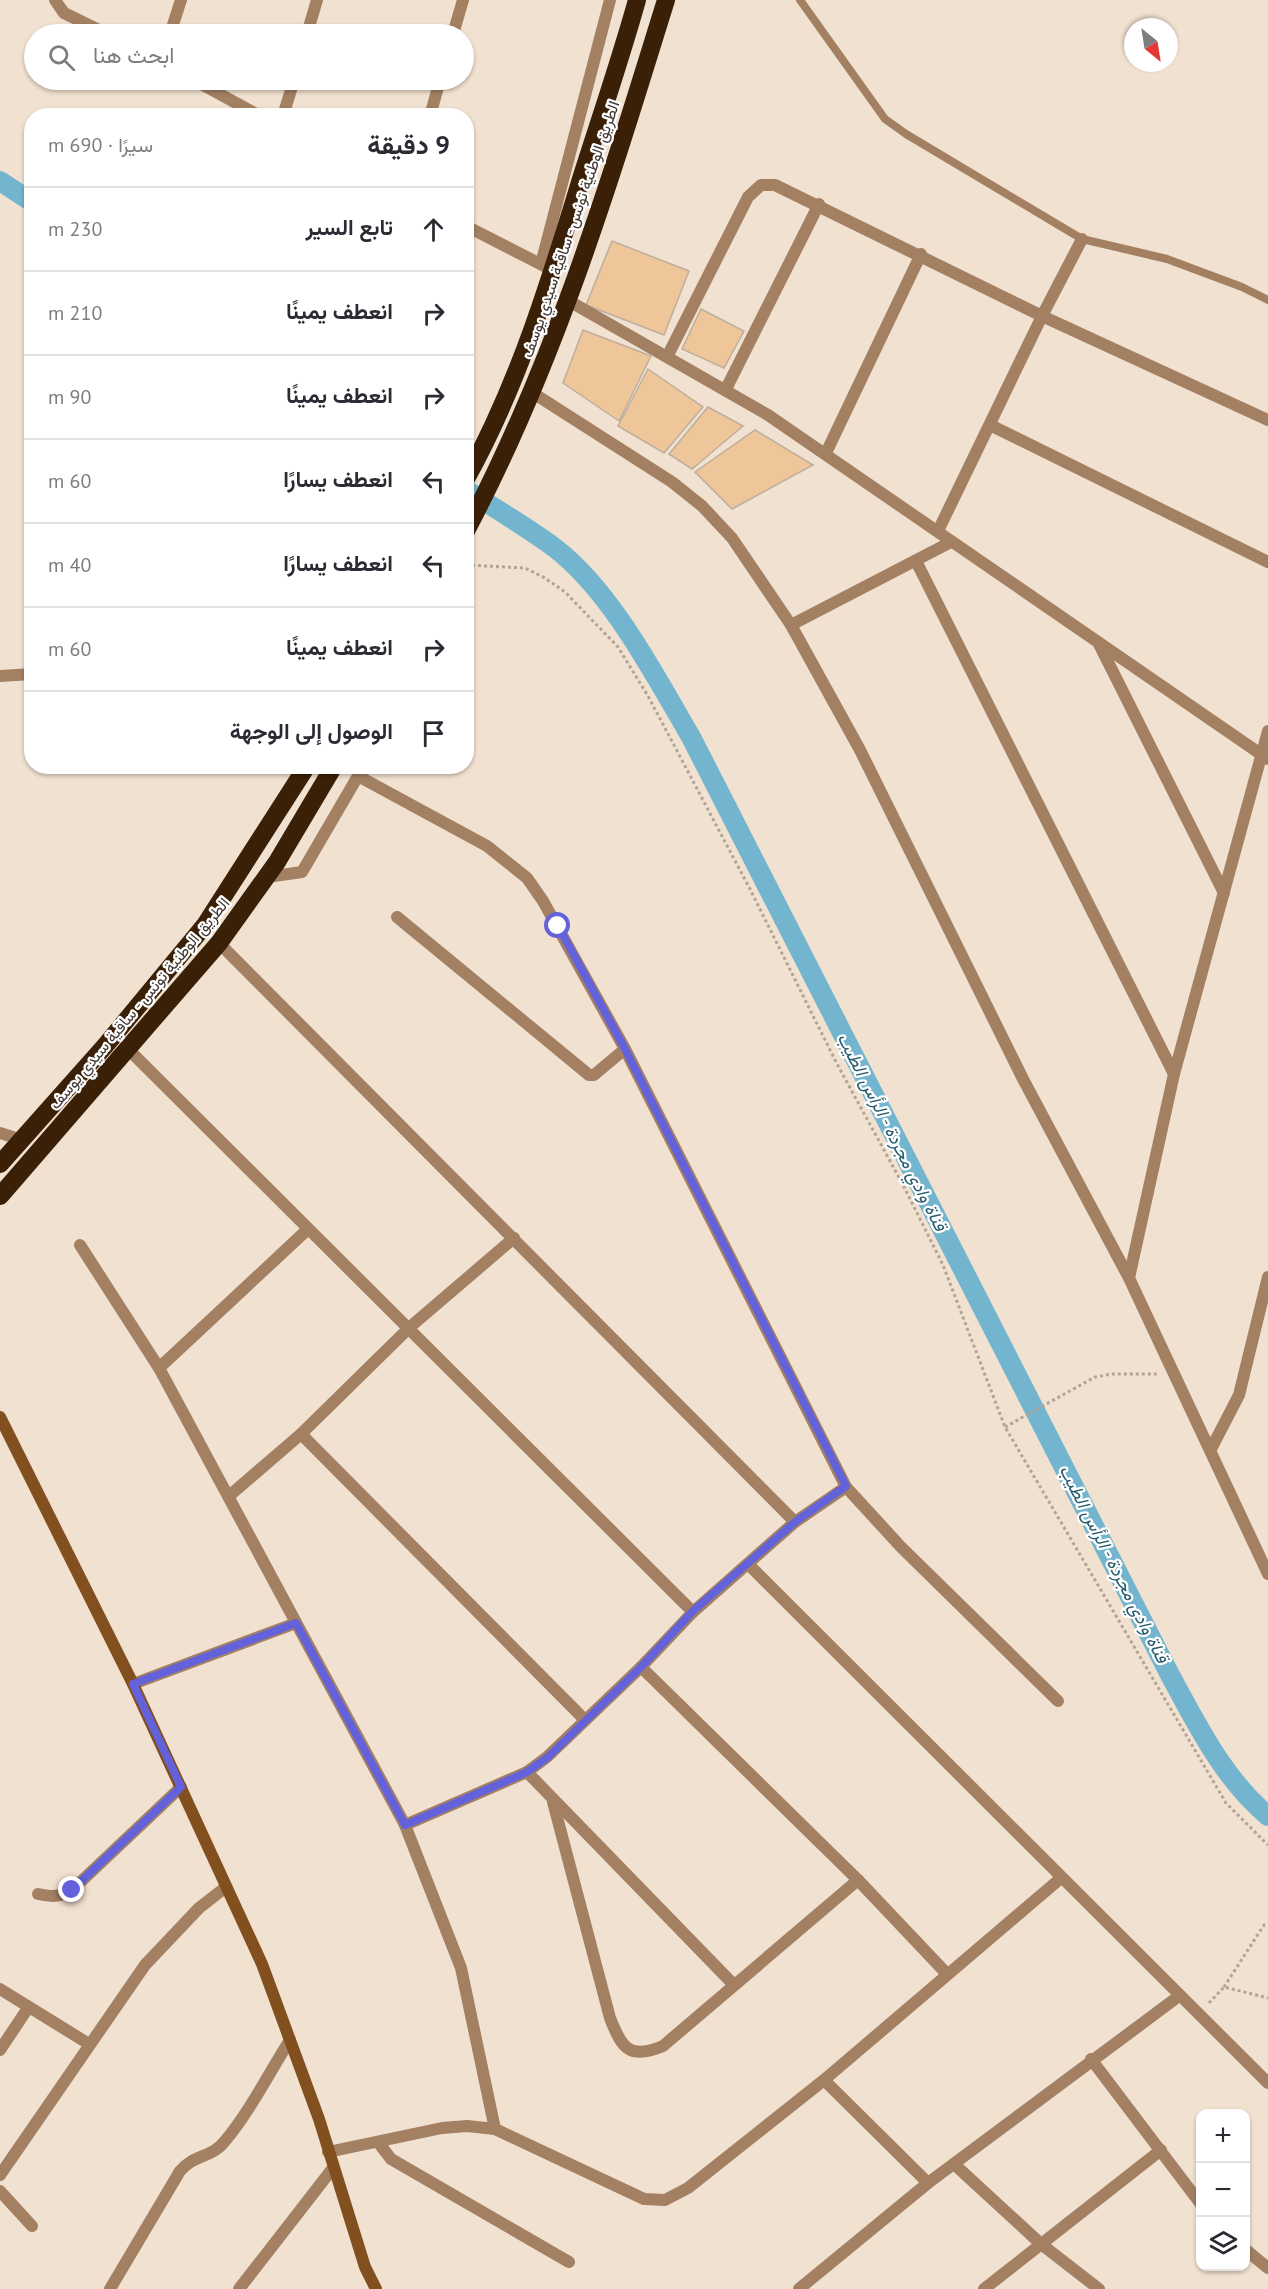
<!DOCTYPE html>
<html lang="ar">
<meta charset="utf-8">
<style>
body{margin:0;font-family:"PT Sans",Vazirmatn,sans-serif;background:#f7f7f7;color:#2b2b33;direction:rtl}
.controls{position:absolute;right:18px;bottom:18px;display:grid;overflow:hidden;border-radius:12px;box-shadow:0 2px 4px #0004}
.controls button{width:54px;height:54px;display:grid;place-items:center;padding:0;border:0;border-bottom:2px solid #e1e1e2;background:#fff;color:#2b2b33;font:30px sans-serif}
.compass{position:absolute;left:1124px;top:18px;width:54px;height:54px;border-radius:50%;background:#fff;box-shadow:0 2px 4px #0004;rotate:150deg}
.stop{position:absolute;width:18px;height:18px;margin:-14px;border:4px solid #6362db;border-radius:50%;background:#fff}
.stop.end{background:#6362db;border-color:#fff;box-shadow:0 2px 6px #0008}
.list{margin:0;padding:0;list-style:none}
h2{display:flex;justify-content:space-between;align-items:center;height:78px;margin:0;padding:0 24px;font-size:26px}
h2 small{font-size:20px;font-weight:400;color:#7c7c81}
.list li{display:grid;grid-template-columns:39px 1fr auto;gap:18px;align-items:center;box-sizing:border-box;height:84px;padding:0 24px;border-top:2px solid #e1e1e2}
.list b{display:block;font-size:22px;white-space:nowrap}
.list em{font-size:20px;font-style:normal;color:#7c7c81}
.icon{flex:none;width:33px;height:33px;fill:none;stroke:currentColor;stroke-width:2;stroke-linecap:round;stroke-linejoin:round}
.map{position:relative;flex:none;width:1268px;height:2289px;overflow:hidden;direction:ltr}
.search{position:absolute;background:#fff;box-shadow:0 2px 4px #0004;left:24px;top:24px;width:450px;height:66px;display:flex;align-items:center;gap:15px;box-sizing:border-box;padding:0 21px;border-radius:33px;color:#7c7c81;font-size:22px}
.panel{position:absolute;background:#fff;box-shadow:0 2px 4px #0004;left:24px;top:108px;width:450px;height:666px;border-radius:24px;direction:rtl}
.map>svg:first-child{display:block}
</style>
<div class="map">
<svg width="1268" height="2289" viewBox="0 0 1268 2289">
<rect width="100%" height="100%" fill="#f1e1d0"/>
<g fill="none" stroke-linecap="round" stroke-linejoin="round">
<g stroke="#73b5ce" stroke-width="20">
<path d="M0 181 32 202"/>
<path d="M466 490C496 509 527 527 555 548 612 592 655 676 691 737L1170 1675C1198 1726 1223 1778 1268 1816"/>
</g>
</g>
<g fill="#efc699" stroke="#bdae9e" stroke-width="1.5">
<path d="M612 241 689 271 664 335 586 305Z"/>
<path d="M701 309 744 331 724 368 682 349Z"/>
<path d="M583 330 651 356 619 421 563 383Z"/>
<path d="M648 369 703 407 664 453 618 426Z"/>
<path d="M708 407 743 426 692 469 669 454Z"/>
<path d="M755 430 813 465 732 509 695 472Z"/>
</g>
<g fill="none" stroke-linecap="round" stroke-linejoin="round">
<g stroke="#b1a497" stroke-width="3" stroke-dasharray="3 3" stroke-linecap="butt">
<path d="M466 565 525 568 545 578 565 592 618 647 648 696 750 889 837 1064 902 1183 943 1265 1005 1427 1226 1803 1268 1845"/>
<path d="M1005 1427 1095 1377 1112 1374H1159"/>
<path d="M1224 1987 1264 1925 1268 1924"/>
<path d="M1209 2003 1224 1987 1268 1998"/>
</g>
<path stroke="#a48063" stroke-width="8" d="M800 0 885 119 906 134 1082 239 1167 259 1242 287 1268 300"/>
<g stroke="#a48063" stroke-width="12">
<path d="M55 0 64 13 107 34"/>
<path d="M170 34 181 0"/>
<path d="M307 34 317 0"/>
<path d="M453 34 463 0"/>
<path d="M194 80 260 116"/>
<path d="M283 116 294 80"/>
<path d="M430 116 440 80"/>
<path d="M466 226 548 268"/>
<path d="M541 264 610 0"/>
<path d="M569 301 768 415 1268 759"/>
<path d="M668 355 748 197 761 185H775L1042 316 1268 420"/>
<path d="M726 389 819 204"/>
<path d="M533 393 672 482 702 506 732 538 791 625 860 750 1023 1079 1129 1278 1268 1574"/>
<path d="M990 425 1268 562"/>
<path d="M826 453 921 254"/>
<path d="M938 531 1042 316 1082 239"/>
<path d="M916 561 1174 1074"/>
<path d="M791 625 951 542"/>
<path d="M1098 642 1224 893"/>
<path d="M0 676 32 674"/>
<path d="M267 877 302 872 358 776 487 846 527 878 543 901 625 1049 846 1487 901 1547 1058 1701"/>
<path d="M397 917 589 1075H594L625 1049"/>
<path d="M219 943 795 1522"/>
<path d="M129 1050 693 1612"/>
<path d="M0 1133 22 1140"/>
<path d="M80 1245 159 1368 405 1825 461 1968 495 2129"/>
<path d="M1129 1278 1174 1074 1268 731"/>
<path d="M159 1368 308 1229"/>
<path d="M301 1434 585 1720"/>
<path d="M1211 1449 1239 1395 1268 1277"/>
<path d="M229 1496 301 1434 410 1327 514 1238"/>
<path d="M748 1564 1268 2083"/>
<path d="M641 1667 858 1880 947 1974"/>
<path d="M133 1684 296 1623"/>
<path d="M527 1772 734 1985"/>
<path d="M553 1802 610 2018C622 2049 630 2060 663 2046L858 1880"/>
<path d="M405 1825 527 1772 547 1757 641 1667 693 1612 795 1522 846 1487"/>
<path d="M38 1894C52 1897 60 1897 72 1890L181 1787"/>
<path d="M0 1989 89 2044"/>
<path d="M0 2050 28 2008"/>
<path d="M1091 2059 1200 2203"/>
<path d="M824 2080 928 2183"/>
<path d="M378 2142 391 2159 569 2262"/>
<path d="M328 2152 442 2128 467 2126 495 2129 644 2199 665 2200 688 2188 824 2080 1061 1878"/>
<path d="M954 2164 1041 2244 1099 2289"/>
<path d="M0 2175 145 1965 199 1908 226 1887"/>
<path d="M0 2191 32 2226"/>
<path d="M1246 2250 1268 2268"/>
<path d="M110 2289 180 2171C194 2154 212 2158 225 2141 250 2111 269 2073 290 2040"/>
<path d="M239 2289 333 2168"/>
<path d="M799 2289 928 2183 1179 1996"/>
<path d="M984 2289 1161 2150"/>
</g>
<path stroke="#82501f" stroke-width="12" d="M0 1417 133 1684 262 1964 319 2119 365 2267 376 2289"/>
<g stroke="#3a2007" stroke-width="18">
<path d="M466 479C518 385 549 284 580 182 599 122 620 61 637 0"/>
<path d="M466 531C555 363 610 181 666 0"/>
<path d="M0 1164 105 1046 205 925 307 766"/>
<path d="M0 1196 219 943 277 862 334 766"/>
</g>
</g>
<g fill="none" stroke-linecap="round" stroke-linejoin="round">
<path stroke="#6362db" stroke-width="8" d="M72 1890 181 1787 133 1684 296 1623 405 1825 527 1772 548 1757 641 1667 693 1611 795 1522 846 1486 625 1049 558 926"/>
</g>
<g text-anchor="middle" stroke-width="4.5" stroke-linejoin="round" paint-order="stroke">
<g font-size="16" fill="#423b35" stroke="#fff">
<text transform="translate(570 229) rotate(-71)" y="6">الطريق الوطنية تونس - ساقية سيدي يوسف</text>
<text transform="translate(139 1003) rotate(-50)" y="6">الطريق الوطنية تونس - ساقية سيدي يوسف</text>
</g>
<g font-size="18" font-style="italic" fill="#265c6e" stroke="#fff">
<text transform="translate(892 1132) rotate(63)" y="6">قناة وادي مجردة - الرأس الطيب</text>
<text transform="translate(1114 1564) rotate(63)" y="6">قناة وادي مجردة - الرأس الطيب</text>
</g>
</g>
</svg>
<div class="controls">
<button>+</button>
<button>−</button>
<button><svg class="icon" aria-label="layers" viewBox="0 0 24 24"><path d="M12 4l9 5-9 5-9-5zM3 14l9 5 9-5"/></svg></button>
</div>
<svg class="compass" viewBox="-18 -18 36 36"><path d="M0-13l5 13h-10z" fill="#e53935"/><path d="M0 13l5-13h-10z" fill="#7c7c81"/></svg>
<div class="stop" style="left:558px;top:926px"></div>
<div class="stop end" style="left:72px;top:1890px"></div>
<div class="search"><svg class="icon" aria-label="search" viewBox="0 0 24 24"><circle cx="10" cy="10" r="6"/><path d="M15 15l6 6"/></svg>ابحث هنا</div>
<section class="panel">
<h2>9 دقيقة<small>سيرًا · 690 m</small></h2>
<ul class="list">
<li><svg class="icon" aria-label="ahead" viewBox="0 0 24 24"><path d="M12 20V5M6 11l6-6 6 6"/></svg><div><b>تابع السير</b></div><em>230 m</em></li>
<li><svg class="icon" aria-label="right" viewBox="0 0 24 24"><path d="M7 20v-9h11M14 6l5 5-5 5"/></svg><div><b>انعطف يمينًا</b></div><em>210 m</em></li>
<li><svg class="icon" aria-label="right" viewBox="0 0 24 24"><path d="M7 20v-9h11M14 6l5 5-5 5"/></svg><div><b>انعطف يمينًا</b></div><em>90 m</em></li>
<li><svg class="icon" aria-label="left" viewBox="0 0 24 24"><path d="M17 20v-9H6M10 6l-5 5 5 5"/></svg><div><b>انعطف يسارًا</b></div><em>60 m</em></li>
<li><svg class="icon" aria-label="left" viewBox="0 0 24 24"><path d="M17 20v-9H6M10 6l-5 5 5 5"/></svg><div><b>انعطف يسارًا</b></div><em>40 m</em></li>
<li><svg class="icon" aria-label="right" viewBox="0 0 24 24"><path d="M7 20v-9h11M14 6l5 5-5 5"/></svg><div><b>انعطف يمينًا</b></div><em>60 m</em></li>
<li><svg class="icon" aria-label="arrive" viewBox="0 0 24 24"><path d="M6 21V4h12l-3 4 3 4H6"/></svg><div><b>الوصول إلى الوجهة</b></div></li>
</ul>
</section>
</div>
